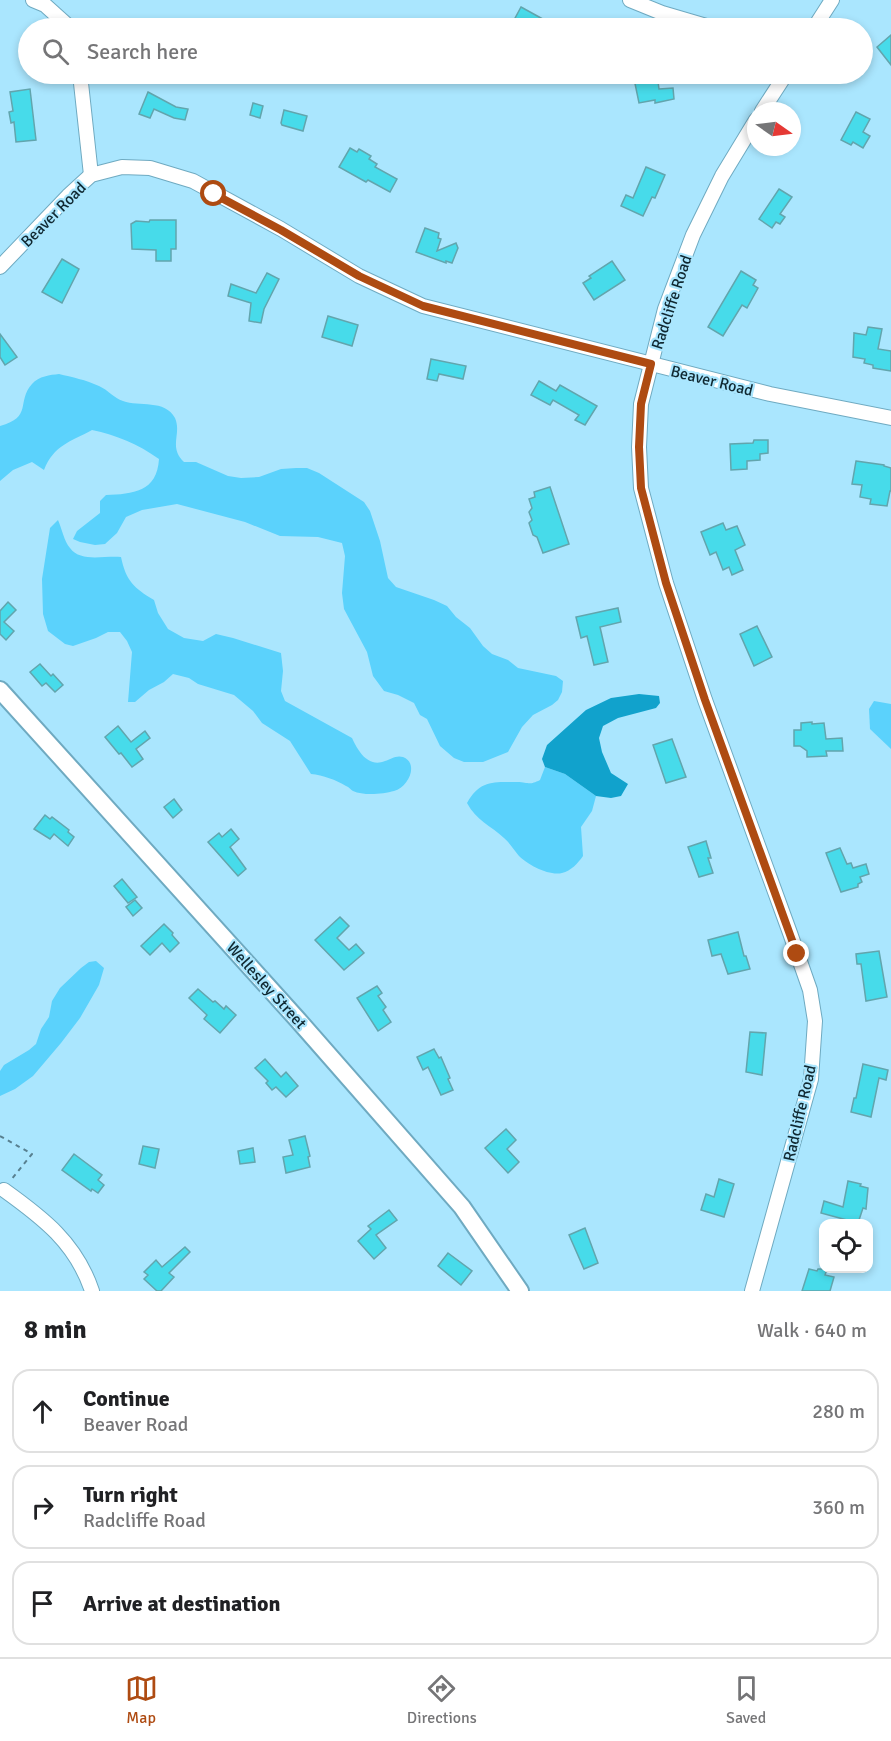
<!DOCTYPE html>
<meta charset="utf-8">
<style>
body{margin:0;font-family:Signika,sans-serif;background:#f2f2f2;color:#202124}
.controls{position:absolute;right:18px;bottom:18px;display:grid;overflow:hidden;border-radius:12px;box-shadow:0 3px 9px #0003}
.controls button{width:54px;height:54px;display:grid;place-items:center;padding:0;border:0;border-bottom:2px solid #e0e0e0;background:#fff;color:#202124;font:30px sans-serif}
.compass{position:absolute;left:747px;top:102px;width:54px;height:54px;border-radius:50%;background:#fff;box-shadow:0 3px 9px #0003;rotate:104deg}
.stop{position:absolute;width:18px;height:18px;margin:-14px;border:4px solid #ae4b12;border-radius:50%;background:#fff}
.stop.end{background:#ae4b12;border-color:#fff;box-shadow:0 2px 6px #0008}
.list{margin:0;padding:0;list-style:none}
h2{display:flex;justify-content:space-between;align-items:center;height:78px;margin:0;padding:0 24px;font-size:26px}
h2 small{font-size:20px;font-weight:400;color:#757577}
.list li{display:grid;grid-template-columns:39px 1fr auto;gap:18px;align-items:center;box-sizing:border-box;height:84px;margin:0 12px 12px;padding:0 12px;border:2px solid #e0e0e0;border-radius:18px}
.list b{display:block;font-size:22px;white-space:nowrap}
.list p{margin:0;font-size:20px;white-space:nowrap;color:#757577}
.list em{font-size:20px;font-style:normal;color:#757577}
.icon{flex:none;width:33px;height:33px;fill:none;stroke:currentColor;stroke-width:2;stroke-linecap:round;stroke-linejoin:round}
.map{position:relative;flex:none;width:891px;height:1291px;overflow:hidden}
.search{position:absolute;background:#fff;box-shadow:0 3px 9px #0003;left:18px;right:18px;top:18px;height:66px;display:flex;align-items:center;gap:15px;box-sizing:border-box;padding:0 21px;border-radius:33px;color:#757577;font-size:22px}
.sheet{height:366px;background:#fff}
nav{display:flex;justify-content:space-around;align-items:center;box-sizing:border-box;height:84px;border-top:2px solid #e0e0e0;background:#fff;font-size:16px;color:#757577}
nav a{display:grid;justify-items:center;gap:3px}
nav .on{color:#ae4b12}
.map>svg:first-child{display:block}
</style>
<div class="map">
<svg width="891" height="1291" viewBox="0 0 891 1291">
<rect width="100%" height="100%" fill="#aae6fe"/>
<g fill="#5bd2fc">
<path d="M59 374C72 377 86 380 99 386 108 390 114 398 123 401 139 407 165 399 175 418 182 434 168 447 184 462H196L228 476 241 478 259 477 281 469 296 468H307L319 473 364 502 370 511 380 541 388 578 396 587 434 600 447 606 456 617 470 628 483 646 492 654 508 660 518 668 556 676 563 681 562 692 558 700 552 705 533 715 522 727 508 752 483 762H464L454 758 440 746 427 719 420 715 414 703 398 695 384 691 373 676 367 652 344 609 342 593 345 556 342 543 318 537 280 536 245 522 177 504 142 510 126 517 117 533 105 544 95 545 80 542 73 539 77 531 100 513V501L106 495C133 494 157 492 159 459 138 444 116 435 92 430 70 442 54 445 44 470L32 462 13 470 0 481V426C33 417 16 402 32 384 39 376 50 375 59 374Z"/>
<path d="M58 520C62 529 64 541 70 548 81 563 105 555 121 557 126 581 134 588 154 600L158 613 168 629 184 638 203 641 216 634 233 638 281 653 283 671 281 691 285 701 352 738C358 751 368 768 385 761 391 759 396 755 403 757 419 763 409 787 394 791 383 794 364 796 353 791 351 790 349 787 346 786 336 780 323 775 311 774L290 741 262 723 253 711 234 695 198 684 189 678 173 674 164 682 149 690 135 702H128L132 652 127 641 120 632H108L96 638 73 646 65 644 48 631 43 614 42 579 50 528Z"/>
<path d="M874 701 891 704V749L870 729 869 709Z"/>
<path d="M545 767 565 774 596 796 592 811 581 827 583 856C578 863 571 871 562 873 549 876 528 865 519 856 514 850 510 843 504 838 491 826 476 820 467 803 480 780 493 782 517 782 529 782 528 786 540 780Z"/>
<path d="M96 961 104 968 99 985 80 1018 61 1043 33 1076 15 1089 0 1096V1071L4 1065 29 1050 36 1044 41 1029 49 1017 52 1001 60 988 81 968 89 962Z"/>
</g>
<path fill="#11a2cc" d="M639 694 659 696 660 703 656 708 618 718 603 726 599 738 602 752 611 773 628 784 621 796 611 798 596 796 565 774 545 767 542 759 547 745 586 710 611 698Z"/>
<g fill="#47dbea" stroke="#62a5ad" stroke-width="1.5">
<path d="M521 7 559 28H525L513 22Z"/>
<path d="M891 35V65L877 47Z"/>
<path d="M633 74H657L659 89 673 88 674 99 655 103V100L639 103Z"/>
<path d="M30 89 36 140 16 142 14 122 11 123 9 112 13 111 10 92Z"/>
<path d="M148 92 176 107 188 109 185 120 174 118 154 109 150 118 139 114Z"/>
<path d="M253 103 263 106 260 118 250 115Z"/>
<path d="M284 110 307 116 303 131 282 125 281 123Z"/>
<path d="M856 112 870 119 863 132 870 136 863 148 853 142 851 145 841 140Z"/>
<path d="M350 148 357 152 359 149 371 156 369 159 377 164 375 167 397 179 390 192 368 180 366 182 339 167Z"/>
<path d="M646 167 665 175 655 198 652 197 643 216 621 206 626 195 633 198Z"/>
<path d="M779 189 792 197 780 214 785 217 780 224 776 222 772 228 759 219Z"/>
<path d="M150 220H176V249H171V261H156V250L132 249 131 224 136 221 149 222Z"/>
<path d="M425 228 439 233 438 238 441 239 437 251 456 243 458 248 452 263 446 261V263L416 252Z"/>
<path d="M62 259 79 269 62 303 42 292Z"/>
<path d="M612 261 625 280 594 300 583 283 591 278 589 276Z"/>
<path d="M741 271 756 280 753 285 758 288 747 308 742 305 723 336 708 327Z"/>
<path d="M267 273 279 279 264 309 261 323 249 321 251 303 228 296 231 284 256 293Z"/>
<path d="M328 316 358 325 352 346 322 337Z"/>
<path d="M868 327 882 329 878 349 891 351V371L873 368V365L864 363 865 359 853 357 854 333 866 335Z"/>
<path d="M0 334 17 357 5 365 0 357Z"/>
<path d="M431 359 466 366 463 379 439 374 437 381 427 379Z"/>
<path d="M539 381 556 391 560 385 597 406 585 425 575 420 579 415 553 400 550 405 531 395Z"/>
<path d="M754 440H768V453L760 454V460L747 461V469L731 470 730 444 753 443Z"/>
<path d="M856 461 884 465V466L891 468V491H890L887 506 870 504 871 499 860 497 862 485 852 484Z"/>
<path d="M550 487 569 544 543 553 537 537 533 535 529 523 532 520 529 512 532 508 529 499 535 497 534 492Z"/>
<path d="M723 523 726 530 737 526 745 545 735 550 743 570 732 575 729 567 723 570 716 552 710 555 701 532Z"/>
<path d="M8 602 16 610 4 622 14 631 6 640 0 634V611Z"/>
<path d="M618 608 621 622 600 627 608 662 594 665 587 636 581 638 576 617Z"/>
<path d="M757 626 772 657 754 666 740 634Z"/>
<path d="M40 664 51 676 53 674 63 685 55 692 46 683 42 686 30 672Z"/>
<path d="M812 722V724L824 723 826 739 842 738 843 751H826L827 756 807 757V751L800 746H794V730H801V723Z"/>
<path d="M118 726 131 742 145 731 150 738 136 749 143 759 132 767 121 753 119 754 105 737Z"/>
<path d="M672 739 686 777 666 783 653 745Z"/>
<path d="M174 799 182 810 173 818 164 807Z"/>
<path d="M45 815 50 819 52 817 69 830 68 832 74 837 68 846 54 834 50 839 34 829Z"/>
<path d="M231 829 239 839 230 847 246 869 238 876 208 842 219 833 222 837Z"/>
<path d="M706 841 711 858H708L713 873 699 877 688 847Z"/>
<path d="M840 848 847 864 851 863 853 868 866 864 869 874 860 877 862 882 858 884V887L841 892 826 853Z"/>
<path d="M122 879 137 897 128 903 114 886Z"/>
<path d="M135 900 142 908 133 916 126 907Z"/>
<path d="M340 917 349 926 337 938 349 950 356 944 364 953 344 970 315 940Z"/>
<path d="M164 924 173 933 172 935 179 943 170 952 162 943 150 955 141 946Z"/>
<path d="M738 932 744 956H746L750 969 728 974 721 954 712 956 708 940Z"/>
<path d="M879 951 887 997 866 1001 861 964H857L856 954Z"/>
<path d="M377 986 382 993 378 996 386 1007 383 1010 391 1022 378 1031 357 998Z"/>
<path d="M198 989 213 1002 215 1001 224 1009 226 1006 236 1015 220 1033 204 1019 207 1015 189 998Z"/>
<path d="M750 1032 766 1033 762 1075 746 1072Z"/>
<path d="M434 1049 439 1058 441 1057 450 1078 448 1079 453 1090 441 1095 428 1067 423 1070 417 1057Z"/>
<path d="M265 1059 281 1077 286 1072 298 1086 286 1097 276 1087 272 1090 266 1083 268 1081 255 1068Z"/>
<path d="M863 1064 888 1070 886 1080 879 1078 871 1117 851 1112 854 1098H856Z"/>
<path d="M506 1129 516 1140 507 1149 519 1162 508 1173 485 1148Z"/>
<path d="M305 1136 310 1156 308 1157 310 1167 286 1173 283 1157 293 1155 289 1140Z"/>
<path d="M143 1146 159 1149 155 1168 139 1164Z"/>
<path d="M253 1148 255 1162 240 1164 238 1151Z"/>
<path d="M74 1154 102 1175 98 1180 104 1185 98 1193 92 1189 91 1191 62 1170Z"/>
<path d="M719 1179 734 1184 724 1217 701 1210 706 1194 714 1197Z"/>
<path d="M848 1181 861 1184 860 1186 868 1188 866 1209 863 1208 858 1223 821 1213 824 1201 843 1207Z"/>
<path d="M389 1210 397 1220 376 1235 386 1248 374 1259 358 1241 371 1229 368 1226Z"/>
<path d="M585 1228 598 1263 584 1269 569 1235Z"/>
<path d="M185 1247 190 1252 169 1273 174 1277 161 1291H157L144 1279 148 1275 144 1272 156 1260 162 1267Z"/>
<path d="M448 1253 472 1271 461 1285 438 1266Z"/>
<path d="M809 1269 817 1271 818 1269H827L825 1275 834 1277 830 1291H802Z"/>
</g>
<g fill="none" stroke-linecap="round" stroke-linejoin="round">
<defs>
<g id="minor">
<path d="M33 0 45 5 66 24 68 28"/>
<path d="M630 0 662 13 713 28"/>
<path d="M814 28 832 0"/>
<path d="M80 74 91 175"/>
<path d="M762 111 786 74"/>
<path d="M0 267 68 196 91 175 122 167 150 168 193 181 281 229 359 276 423 306 770 394 891 418"/>
<path d="M4 1190C43 1218 76 1243 92 1291"/>
<path d="M752 1291 811 1079 815 1021 810 990 790 933 705 700 666 583 641 488 639 447 641 404 665 309 693 235 722 176 756 120"/>
</g>
<path id="major" d="M0 690 298 1020 462 1207 520 1291"/>
</defs>
<use href="#minor" stroke="#6faac1" stroke-width="16"/>
<use href="#major" stroke="#6faac1" stroke-width="20"/>
<path stroke="#588090" stroke-width="2" stroke-dasharray="4.5 4.5" stroke-linecap="butt" d="M0 1136 32 1154 11 1180"/>
<use href="#minor" stroke="#fff" stroke-width="14"/>
<use href="#major" stroke="#fff" stroke-width="16"/>
</g>
<g fill="none" stroke-linecap="round" stroke-linejoin="round">
<path stroke="#ae4b12" stroke-width="8" d="M214 194 281 230 359 276 423 306 651 364 641 404 639 447 641 488 666 583 705 700 797 954"/>
</g>
<g text-anchor="middle" stroke-width="4.5" stroke-linejoin="round" paint-order="stroke">
<g font-size="16" fill="#102831" stroke="#aae6fe">
<text transform="translate(53 214) rotate(-45)" y="6">Beaver Road</text>
<text transform="translate(671 302) rotate(-72)" y="6">Radcliffe Road</text>
<text transform="translate(712 380) rotate(14)" y="6">Beaver Road</text>
<text transform="translate(267 985) rotate(48)" y="6">Wellesley Street</text>
<text transform="translate(799 1113) rotate(-77)" y="6">Radcliffe Road</text>
</g>
</g>
</svg>
<div class="controls">
<button><svg class="icon" aria-label="locate" viewBox="0 0 24 24"><circle cx="12" cy="12" r="6"/><path d="M12 2v4M12 18v4M2 12h4M18 12h4"/></svg></button>
</div>
<svg class="compass" viewBox="-18 -18 36 36"><path d="M0-13l5 13h-10z" fill="#e53935"/><path d="M0 13l5-13h-10z" fill="#757577"/></svg>
<div class="stop" style="left:214px;top:194px"></div>
<div class="stop end" style="left:797px;top:954px"></div>
<div class="search"><svg class="icon" aria-label="search" viewBox="0 0 24 24"><circle cx="10" cy="10" r="6"/><path d="M15 15l6 6"/></svg>Search here</div>
</div>
<section class="sheet">
<h2>8 min<small>Walk · 640 m</small></h2>
<ul class="list">
<li><svg class="icon" aria-label="ahead" viewBox="0 0 24 24"><path d="M12 20V5M6 11l6-6 6 6"/></svg><div><b>Continue</b><p>Beaver Road</p></div><em>280 m</em></li>
<li><svg class="icon" aria-label="right" viewBox="0 0 24 24"><path d="M7 20v-9h11M14 6l5 5-5 5"/></svg><div><b>Turn right</b><p>Radcliffe Road</p></div><em>360 m</em></li>
<li><svg class="icon" aria-label="arrive" viewBox="0 0 24 24"><path d="M6 21V4h12l-3 4 3 4H6"/></svg><div><b>Arrive at destination</b></div></li>
</ul>
</section>
<nav>
<a class="on"><svg class="icon" aria-label="map" viewBox="0 0 24 24"><path d="M3 6l6-2 6 2 6-2v14l-6 2-6-2-6 2zM9 4v14M15 6v14"/></svg>Map</a>
<a><svg class="icon" aria-label="directions" viewBox="0 0 24 24"><path d="M12 3l9 9-9 9-9-9zM9 14v-3h6M13 9l2 2-2 2"/></svg>Directions</a>
<a><svg class="icon" aria-label="saved" viewBox="0 0 24 24"><path d="M7 4h10v16l-5-4-5 4z"/></svg>Saved</a>
</nav>
